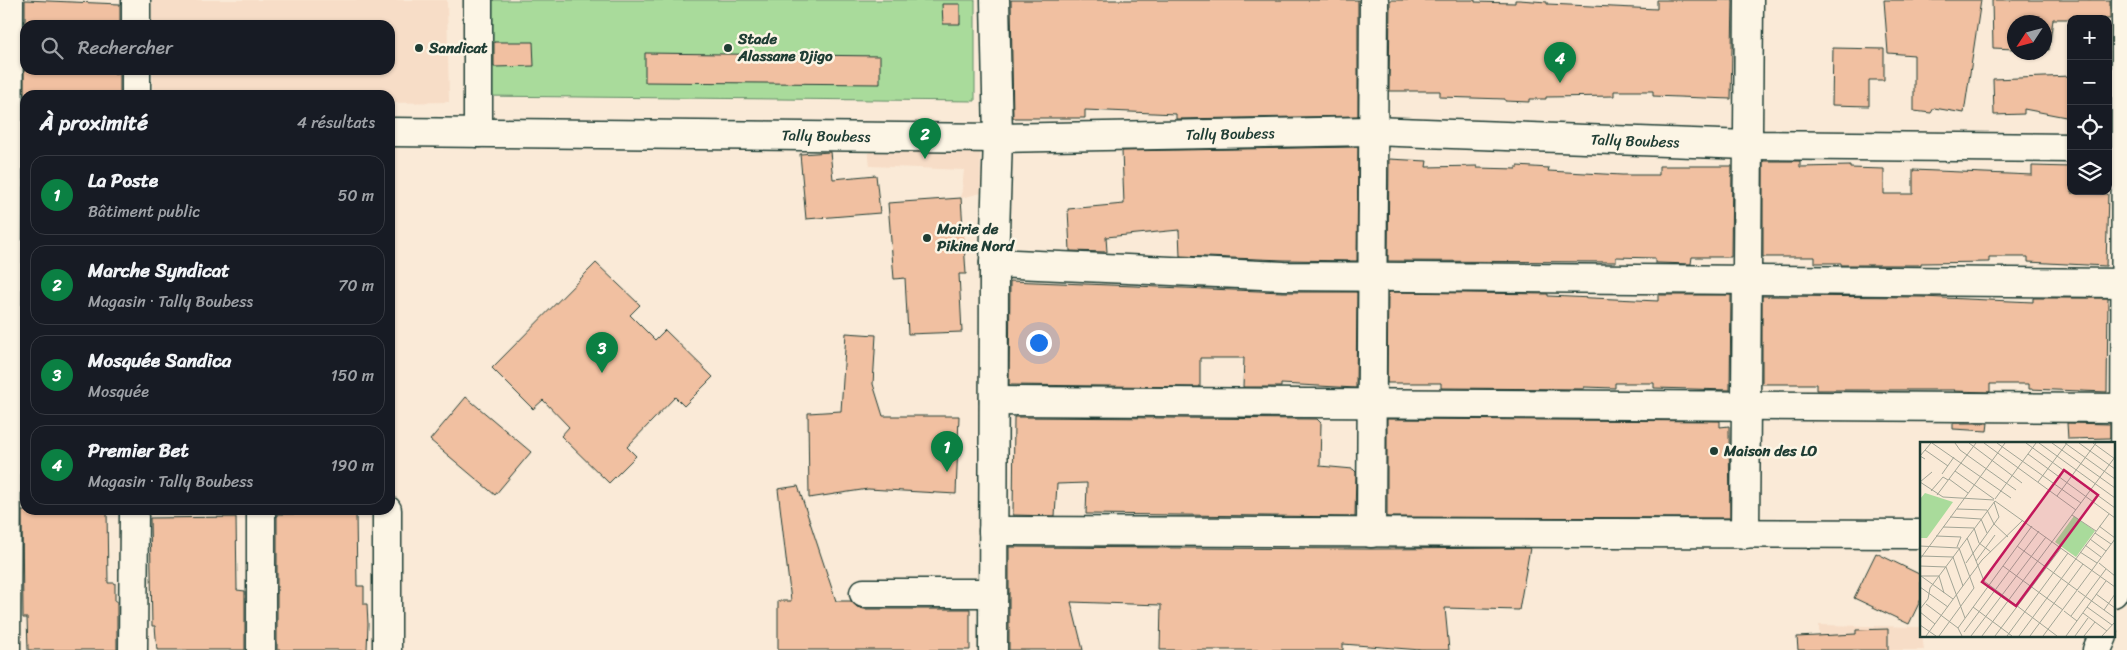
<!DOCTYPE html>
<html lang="fr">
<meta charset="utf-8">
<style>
body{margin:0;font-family:Sriracha,sans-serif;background:#242831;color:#f1f3f6}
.controls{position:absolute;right:15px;top:15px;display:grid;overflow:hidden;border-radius:10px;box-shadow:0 1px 4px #0004}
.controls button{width:45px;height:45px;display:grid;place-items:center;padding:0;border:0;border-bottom:1px solid #363941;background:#171b24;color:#f1f3f6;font:25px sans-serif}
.compass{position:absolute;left:2007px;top:15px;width:45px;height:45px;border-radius:50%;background:#171b24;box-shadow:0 1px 4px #0004;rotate:234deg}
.you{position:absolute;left:1038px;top:342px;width:18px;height:18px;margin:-12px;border:4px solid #fff;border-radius:50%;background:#1a73e8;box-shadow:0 0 0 8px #1a73e833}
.badge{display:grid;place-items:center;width:32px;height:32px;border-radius:50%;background:#0b8043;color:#fff;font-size:16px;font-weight:700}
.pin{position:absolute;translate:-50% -41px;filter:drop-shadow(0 1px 2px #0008)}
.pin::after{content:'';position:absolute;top:26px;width:18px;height:15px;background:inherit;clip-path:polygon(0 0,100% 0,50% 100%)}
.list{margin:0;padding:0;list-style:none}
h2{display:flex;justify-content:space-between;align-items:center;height:65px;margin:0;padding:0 20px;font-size:21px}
h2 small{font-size:16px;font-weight:400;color:#9ea1a6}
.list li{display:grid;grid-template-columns:32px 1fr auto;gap:15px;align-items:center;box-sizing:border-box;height:80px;margin:0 10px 10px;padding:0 10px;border:1px solid #363941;border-radius:15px}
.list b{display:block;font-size:19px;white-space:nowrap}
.list p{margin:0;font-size:16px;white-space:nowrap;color:#9ea1a6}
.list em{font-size:16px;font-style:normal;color:#9ea1a6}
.icon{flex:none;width:28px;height:28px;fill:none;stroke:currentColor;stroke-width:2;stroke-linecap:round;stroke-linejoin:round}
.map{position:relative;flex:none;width:2127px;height:650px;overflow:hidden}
.search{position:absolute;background:#171b24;box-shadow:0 1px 4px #0004;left:20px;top:20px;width:375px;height:55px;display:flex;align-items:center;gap:12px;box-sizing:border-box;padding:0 18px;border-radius:15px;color:#9ea1a6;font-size:19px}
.panel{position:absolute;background:#171b24;box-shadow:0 1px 4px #0004;left:20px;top:90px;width:375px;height:425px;border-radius:15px}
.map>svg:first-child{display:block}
</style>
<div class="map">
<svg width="2127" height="650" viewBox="0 0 2127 650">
<rect width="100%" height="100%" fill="#faead7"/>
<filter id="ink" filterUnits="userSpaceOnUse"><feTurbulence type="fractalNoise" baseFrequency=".02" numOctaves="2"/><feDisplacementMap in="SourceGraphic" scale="10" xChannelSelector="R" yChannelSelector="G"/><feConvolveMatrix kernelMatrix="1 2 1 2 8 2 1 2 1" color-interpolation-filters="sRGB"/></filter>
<g filter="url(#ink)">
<g fill="#f7ddc7">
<path d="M152 0H447L449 102 390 103V95H153V70H390V25H152Z"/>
<path d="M866 130 980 133 981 193 961 198 964 170 870 166Z"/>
<path d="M1819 625 1921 627 1924 650H1801L1800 636H1819Z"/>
</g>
<path fill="#a9db9b" stroke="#648c68" d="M482 0H975V101L481 96Z"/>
<g fill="#f1c0a1" stroke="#1f3d34">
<path d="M25 0 120 4V25H25Z"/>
<path d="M1011 0H1358V116L1176 119V114L1085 110V118H1013Z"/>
<path d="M1390 0H1475V2L1515 3V0H1519L1547 2V4L1657 9V0H1733L1731 99 1653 96V91H1614V96L1546 97V99H1529V102L1505 101V99L1440 97V91H1389Z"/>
<path d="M1884 0H1981L1964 113 1934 108 1931 113 1914 111V55L1888 53Z"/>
<path d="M1992 0H2110V19H2053L2049 50 2044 49V22H2014V49L1993 48Z"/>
<path d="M942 4H960V24H943Z"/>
<path d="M494 42H533L534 66 494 67Z"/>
<path d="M1833 48 1884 49V80H1869V106L1832 105Z"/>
<path d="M645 53 880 56V84L645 82Z"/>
<path d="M24 70H67L120 74V95H24Z"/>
<path d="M2071 76V118L2024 109V114L1994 115 1993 79Z"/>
<path d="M1358 147 1357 261 1284 260 1180 256 1179 230 1106 237 1107 252 1070 251 1068 209 1124 204 1122 151Z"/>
<path d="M830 152 833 179 876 175 880 213 806 219 800 154Z"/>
<path d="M1389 159 1427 161 1426 167 1477 166V168L1517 169V166L1549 168 1548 171 1622 175H1659V166H1732L1731 257H1692L1691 264 1659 263H1655V258L1616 257V262L1388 261Z"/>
<path d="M1763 161H1800V167L1850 166V168L1884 169V194H1913V170L2032 175V166L2071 167V193L2108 194 2106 266 2028 262V257H1989V262L1921 263V265H1841V263H1815V257H1763Z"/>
<path d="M961 198 966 274H959L962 332 908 334 905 278 894 279 888 203Z"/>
<path d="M596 263 640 305 630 315 655 340 665 330 713 377 684 406 675 397 627 447 636 456 609 483 561 436 569 427 543 400 533 409 492 368Z"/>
<path d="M1010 281 1283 292H1357L1356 388 1281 384V387H1243L1244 358H1200V387L1009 385Z"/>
<path d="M1388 292 1548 294V296L1658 301V295H1731L1730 390 1654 388V383H1615V388L1584 387V389L1441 388V383H1387Z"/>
<path d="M1762 296 1922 297 2033 302V298H2108L2107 392 2029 389V384H1990V392L1954 391 1955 390H1816V384H1762Z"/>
<path d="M846 333 876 335 873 384 883 416H959L956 494 868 489 809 498 808 413 841 411Z"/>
<path d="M466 397 531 452 495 495 430 440Z"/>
<path d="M1014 417 1317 419 1321 423 1320 466 1353 469 1356 472 1355 517 1086 514 1087 483 1057 484 1055 516 1013 515Z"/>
<path d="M1387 419 1720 421V427L1729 426 1730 518 1387 517Z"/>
<path d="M1953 423H1988L1987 431 1953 429Z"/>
<path d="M2067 423 2110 424V438L2068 439Z"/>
<path d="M798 486 836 601H851L857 607 864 609H970V650H778V601H791L778 489Z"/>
<path d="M107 510 108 583H115V601H117V650H28L27 618H23L22 511Z"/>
<path d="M356 513 357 586H364V604H367L368 624 367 650H277V514Z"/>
<path d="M236 517 237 590 245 591V650H157L155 626H152L150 518Z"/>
<path d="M1009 547 1370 549 1530 548 1519 610 1445 608 1449 650H1421L1343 644V650H1160L1161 605 1071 602 1083 650H1009Z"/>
<path d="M1876 553 1921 575V599L1909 624 1854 598Z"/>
<path d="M1888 629V650H1798L1797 637 1856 634V630Z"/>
</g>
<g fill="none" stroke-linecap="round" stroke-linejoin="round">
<defs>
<g id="minor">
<path d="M478 0V133"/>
<path d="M136 25V0"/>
<path d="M136 95V70"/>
<path d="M390 132 998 138 1372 131 1747 145 2071 148"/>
<path d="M994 263 1284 276 2127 283"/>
<path d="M994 401 2127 408"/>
<path d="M993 531 1921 534"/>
<path d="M1371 533 1374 0"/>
<path d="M1745 534 1749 0"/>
<path d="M864 593H993"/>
<path d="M2113 593 2125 535 2126 0"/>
<path d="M6 650 9 0"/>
<path d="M133 650 134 510"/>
<path d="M261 650V510"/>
<path d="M387 650V510"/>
<path d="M993 650 994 263 998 138 995 0"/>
<path d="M2097 650 2103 636"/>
</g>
</defs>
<use href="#minor" stroke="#1f3d34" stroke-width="31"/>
<use href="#minor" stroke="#fcf5e5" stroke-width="28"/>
</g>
</g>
<g fill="#1f3d34" stroke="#fcf5e5" stroke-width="2">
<circle cx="419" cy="48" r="5"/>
<circle cx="728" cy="48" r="5"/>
<circle cx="927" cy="238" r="5"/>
<circle cx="1714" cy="451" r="5"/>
</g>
<g text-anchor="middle" stroke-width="5" stroke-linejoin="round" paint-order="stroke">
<g font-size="15" font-weight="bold" fill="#1f3d34" stroke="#fcf5e5" text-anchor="start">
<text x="738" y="44">Stade<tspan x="738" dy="17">Alassane Djigo</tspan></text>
<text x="429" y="53">Sandicat</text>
<text x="937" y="234">Mairie de<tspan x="937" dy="17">Pikine Nord</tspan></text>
<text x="1724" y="456">Maison des LO</text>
</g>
<g font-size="15" fill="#1f3d34" stroke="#fcf5e5">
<text transform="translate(1230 134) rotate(-1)" y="5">Tally Boubess</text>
<text transform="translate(826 136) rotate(1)" y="5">Tally Boubess</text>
<text transform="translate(1635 141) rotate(2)" y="5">Tally Boubess</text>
</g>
</g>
<g transform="translate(1920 442)">
<rect width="195" height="195" fill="#faead7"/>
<path d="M5 51 33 60 7 96H0V57ZM154 74 175 89 156 115 135 100Z" fill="#a9db9b"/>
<path fill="none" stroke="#a2a596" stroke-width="1" d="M12 1 91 56M35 1 40 8 96 48M49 1 102 41M64 1 156 68M77 1 161 61M106 1 195 66M119 1 195 56M132 1 195 46M145 1 195 37M159 1 195 27M173 1 195 17M5 8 28 24M108 12 195 76M5 17 0 14 11 1M35 29 74 57M22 32 34 15M29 37 48 51M0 40 23 55 74 58M0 40 12 30M118 40 147 1M11 49 23 35 28 38M17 53 56 1M137 54 176 1M75 57 116 1M75 59 195 145M37 67 67 68 74 82 88 95M152 73 176 89M30 75 61 77 67 91M179 84 195 96M23 85 54 86 59 101 71 110M175 91 191 102M16 94 41 95 37 105M47 96 64 139 137 194M170 97 186 109M165 103 181 115M0 104 39 106 54 146 19 194M97 104 157 148M160 110 177 121M1 114 33 115 43 144M0 117 85 1M56 119 75 93M46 121 79 75 74 60M179 121 195 134M0 124 26 125 45 176M83 124 143 168M1 134 33 157M1 134H19L24 151M0 145 28 165M158 149 195 176M176 152 195 166M6 162 38 186M53 165 92 194M167 165 192 183M0 167 8 157 10 146 75 59M184 168 195 152M144 169 157 179M0 170 15 182M163 171 187 189M151 174 186 127M0 183 16 194M44 190 119 89M6 194 62 118 103 78M42 194 38 186 112 84M51 194 126 95M62 194 195 15M75 194 141 106M87 194 148 111M99 194 189 72M110 194 163 122M123 194 195 97M146 194 186 139M155 194 168 176M164 194 175 180M182 194 195 180"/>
<path fill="#c2185b" fill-opacity="0.15" stroke="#c2185b" stroke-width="2.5" d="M144 28 178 53 96 164 62 140Z"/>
<rect width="195" height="195" fill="none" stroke="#1f3d34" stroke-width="2.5"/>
</g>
</svg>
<div class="controls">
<button>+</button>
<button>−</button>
<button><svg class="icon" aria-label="locate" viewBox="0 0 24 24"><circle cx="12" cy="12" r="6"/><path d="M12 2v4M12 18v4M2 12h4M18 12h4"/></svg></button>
<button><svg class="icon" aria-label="layers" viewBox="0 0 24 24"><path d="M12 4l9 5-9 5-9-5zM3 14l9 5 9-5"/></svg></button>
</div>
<svg class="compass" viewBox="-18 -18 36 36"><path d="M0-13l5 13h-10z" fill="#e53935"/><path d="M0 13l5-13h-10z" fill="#9ea1a6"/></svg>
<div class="you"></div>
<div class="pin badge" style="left:947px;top:472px">1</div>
<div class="pin badge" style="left:925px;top:159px">2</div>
<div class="pin badge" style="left:602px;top:373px">3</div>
<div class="pin badge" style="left:1560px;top:83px">4</div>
<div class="search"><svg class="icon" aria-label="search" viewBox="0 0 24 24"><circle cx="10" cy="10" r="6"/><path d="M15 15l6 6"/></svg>Rechercher</div>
<section class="panel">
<h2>À proximité<small>4 résultats</small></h2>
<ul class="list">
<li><span class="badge">1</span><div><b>La Poste</b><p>Bâtiment public</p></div><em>50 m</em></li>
<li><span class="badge">2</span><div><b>Marche Syndicat</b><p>Magasin · Tally Boubess</p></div><em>70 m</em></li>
<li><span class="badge">3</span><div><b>Mosquée Sandica</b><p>Mosquée</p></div><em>150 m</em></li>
<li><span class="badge">4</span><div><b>Premier Bet</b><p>Magasin · Tally Boubess</p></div><em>190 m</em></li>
</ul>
</section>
</div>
